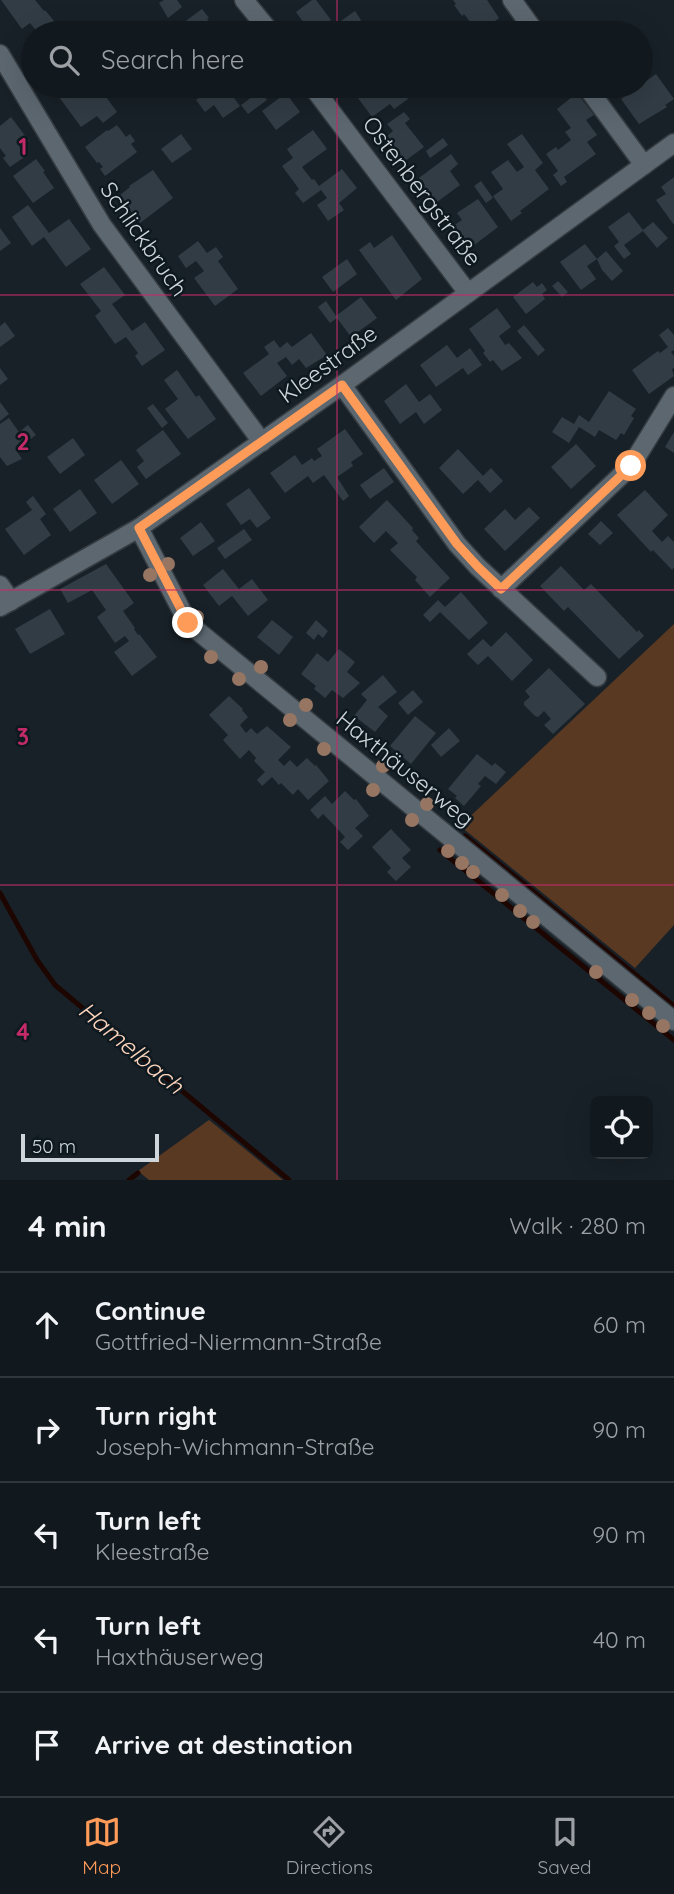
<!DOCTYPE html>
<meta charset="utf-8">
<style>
body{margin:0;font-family:Quicksand,sans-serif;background:#1f262b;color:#f1f3f6}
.controls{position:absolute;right:21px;bottom:21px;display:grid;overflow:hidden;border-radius:10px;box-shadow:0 7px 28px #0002}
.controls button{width:63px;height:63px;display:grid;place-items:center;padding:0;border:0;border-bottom:2px solid #31383c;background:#12191e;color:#f1f3f6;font:35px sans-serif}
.scale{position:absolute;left:21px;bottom:18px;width:138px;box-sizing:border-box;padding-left:7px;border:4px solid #cfd6db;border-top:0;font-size:19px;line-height:24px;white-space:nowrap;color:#cfd6db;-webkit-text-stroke:5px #0e181f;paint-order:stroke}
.stop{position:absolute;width:21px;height:21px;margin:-16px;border:5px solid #ff9b59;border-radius:50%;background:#fff}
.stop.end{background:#ff9b59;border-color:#fff;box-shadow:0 2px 7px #0008}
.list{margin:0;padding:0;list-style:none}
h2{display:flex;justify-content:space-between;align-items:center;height:91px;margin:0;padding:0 28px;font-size:30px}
h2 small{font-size:23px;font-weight:400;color:#9ca0a4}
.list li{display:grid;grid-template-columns:46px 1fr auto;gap:21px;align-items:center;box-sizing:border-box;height:105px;padding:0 28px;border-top:2px solid #31383c}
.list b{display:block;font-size:26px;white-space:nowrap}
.list p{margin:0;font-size:23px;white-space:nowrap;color:#9ca0a4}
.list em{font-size:23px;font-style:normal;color:#9ca0a4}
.icon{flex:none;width:38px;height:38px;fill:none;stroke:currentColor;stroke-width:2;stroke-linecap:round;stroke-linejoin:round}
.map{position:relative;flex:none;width:674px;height:1180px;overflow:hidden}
.search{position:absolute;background:#12191e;box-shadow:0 7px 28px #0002;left:21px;right:21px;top:21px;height:77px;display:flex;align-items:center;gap:18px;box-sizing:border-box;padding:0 24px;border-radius:38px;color:#9ca0a4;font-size:26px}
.sheet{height:616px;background:#12191e}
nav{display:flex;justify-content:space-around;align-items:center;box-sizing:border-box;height:98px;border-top:2px solid #31383c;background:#12191e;font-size:19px;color:#9ca0a4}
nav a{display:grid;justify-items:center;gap:4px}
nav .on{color:#ff9b59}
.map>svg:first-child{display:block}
</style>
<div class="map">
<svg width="674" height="1180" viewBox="0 0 674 1180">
<rect width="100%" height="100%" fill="#182128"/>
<g fill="#5a3923">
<path d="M674 624V925L635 968 460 826Z"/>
<path d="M209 1120 283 1180H149L138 1171Z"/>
</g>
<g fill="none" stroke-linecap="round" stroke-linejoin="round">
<g stroke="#1d0500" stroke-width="5">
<path d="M465 836 674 1006"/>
<path d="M440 850 674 1040"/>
<path d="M0 893 37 960 55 985 289 1180"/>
<path d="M129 1180 138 1173"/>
</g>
</g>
<g fill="#323c44">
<path d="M1 0H35L44 11 45 10 54 21 38 33 30 23 22 29Z"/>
<path d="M164 0H177L182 7 168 18 159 3Z"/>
<path d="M312 0H316L331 20 311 33 296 12Z"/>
<path d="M453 0H487L499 18 479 33 464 14 462 16 454 5 456 4Z"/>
<path d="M202 9 209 18 207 19 217 33H174L172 31Z"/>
<path d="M355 11 361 20 345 32 343 30 338 33H324Z"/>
<path d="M500 21 507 30 510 28 514 33H484Z"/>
<path d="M656 74 674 99 665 105 667 107 639 124 621 99Z"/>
<path d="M75 86H98L117 112 103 123 97 116 81 127 59 97Z"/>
<path d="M216 86H251L241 93 239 90 235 93 234 98 240 106 223 118 214 105 205 112 196 100Z"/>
<path d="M367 86H380L382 89 387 86H392L394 88 398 86 408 99 394 109 390 104 372 117 355 94Z"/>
<path d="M260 91 267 100 248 114 241 105Z"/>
<path d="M286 93 300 112 276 130 262 111Z"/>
<path d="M577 93 594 115 586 120 597 135 587 142 596 154 564 177 567 182 561 186 553 175 558 171 546 154 556 147 558 150 571 140 565 132 571 128 557 109Z"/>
<path d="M404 112 410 119 405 123 424 147 405 161 387 136 393 131 387 124Z"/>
<path d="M11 117 29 141 19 147 26 156 10 167 3 158 6 156 0 148V126Z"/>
<path d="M117 125 126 137 130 134 135 141 131 144 137 152 105 176 100 169 103 167 99 162 97 163 85 147 107 130 108 131Z"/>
<path d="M313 130 327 149 302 167 312 180 314 179 319 186 342 169 357 188 339 203 344 210 328 221 317 205 327 198 321 190 303 203 295 193 299 189 282 166 293 158 287 149Z"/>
<path d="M181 134 192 149 172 163 161 149Z"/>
<path d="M522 134 543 163 535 170 549 189 520 211 522 213 511 221 493 196 503 189 491 172 508 160 517 172 524 167 507 144Z"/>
<path d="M443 138 448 145 430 158 426 151Z"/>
<path d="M451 154 458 164 450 171 460 185 437 202 423 186H424L419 178Z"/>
<path d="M36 159 45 171 43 172 54 188 33 203 13 176Z"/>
<path d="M153 170 173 198 140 223 119 196 130 187 129 186Z"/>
<path d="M674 177V225L656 200 666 194 661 187Z"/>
<path d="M481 181 493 198 486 203 474 186Z"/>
<path d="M478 199 498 227 469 249 453 226 462 220 457 213Z"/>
<path d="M28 205 49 233 69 219 91 249 66 267 44 237 32 246 12 217Z"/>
<path d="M629 212 643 230 653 222 668 238 657 248 643 231 624 245 631 254 624 259 614 246 619 242 608 227Z"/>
<path d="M0 228 11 243 0 251Z"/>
<path d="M392 235 422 279 396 300 359 250 370 242 374 248Z"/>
<path d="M198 241 207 253 216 247 223 257 218 261 238 289 215 306 194 278 204 271 196 261 186 268 178 256Z"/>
<path d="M585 244 597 259 587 266 596 279 581 290 560 262Z"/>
<path d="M606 251 623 271 612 281 602 270 597 259Z"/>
<path d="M347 259 357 274 333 292 322 277Z"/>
<path d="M104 267 125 295 112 304 132 331 145 322 165 350 142 366 135 356 138 353 126 337 115 344 95 316 101 311 80 284Z"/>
<path d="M558 281 568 292 562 297 552 286Z"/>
<path d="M533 282 537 287 542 283 547 290 542 294 545 299 526 314 513 297Z"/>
<path d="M361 297 377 318 351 337 337 318 330 323 318 307 326 301 336 316Z"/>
<path d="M497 308 511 327 499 336 505 345 509 343 522 358 502 371 493 360 490 362 483 353 485 351 469 329Z"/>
<path d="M5 322 15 336 0 347V326Z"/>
<path d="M524 325 545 350 538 356 517 331Z"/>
<path d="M668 328 674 335V350L671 352 674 356V368L672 369 674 376 649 394 632 370 658 351 660 353 668 347 659 335Z"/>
<path d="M311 333 327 355 306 368 299 359 292 365 286 357 277 363 287 376 261 396 243 373 269 354 264 347 274 340 280 348 287 342 292 347Z"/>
<path d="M447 345 457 358 470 348 482 365 468 375 463 368 436 387 420 365Z"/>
<path d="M0 368 8 379 0 385Z"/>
<path d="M177 370 196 397 199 395 216 419 188 439 165 409 178 399 164 380Z"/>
<path d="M406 384 419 402 430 394 442 410 424 424 416 412 400 424 384 401Z"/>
<path d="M609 391 636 409 631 416 634 418 624 435 621 433 616 440 599 430 595 437 579 427 569 443 552 432 562 417 574 424 579 415 589 422Z"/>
<path d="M0 402 9 414 0 421Z"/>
<path d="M153 404 168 423 162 428 147 408Z"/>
<path d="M9 418 19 432 28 425 36 435 16 450 22 459 7 466 0 457V424Z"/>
<path d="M345 429 363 454 351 462 353 466 337 477 349 496 343 501 324 475 313 483 308 476 285 493 270 473 295 455 302 465 312 458 314 461 322 456 317 449Z"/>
<path d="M163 430 181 454 146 479 137 467 144 461 136 450Z"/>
<path d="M674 432V453L665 447Z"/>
<path d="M73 438 85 455 60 474 47 457Z"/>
<path d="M576 444 596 466 571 489 551 467Z"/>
<path d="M458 449 483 476 491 468 503 481 490 493 478 480 463 494 439 468Z"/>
<path d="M121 460 139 484 112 504 94 480Z"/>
<path d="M384 468 394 482 370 499 360 485Z"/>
<path d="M249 488 271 518 257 528 250 519 241 525 226 504Z"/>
<path d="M80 489 97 513 70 532 53 509Z"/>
<path d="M645 490 668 515 652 531 662 542 668 536 674 542V567L672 570 653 550 651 552 617 515Z"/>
<path d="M33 496 46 514 40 519 51 535 24 555 5 529 32 510 26 502Z"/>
<path d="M387 500 413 528 412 530 419 538 416 541 423 549 450 578 430 597 415 580 417 577 390 550 398 543 386 531 374 543 359 527Z"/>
<path d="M529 507 540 518 505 551 484 529 505 509 515 520Z"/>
<path d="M601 521 613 533 600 545 588 534Z"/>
<path d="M201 522 215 541 193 556 180 538Z"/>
<path d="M244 529 252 540 225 559 217 548Z"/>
<path d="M106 564 134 603 123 611 135 628 134 629 138 635 139 634 157 657 132 676 114 652 129 641 125 636 115 643 97 617 106 610 92 590 68 603 60 589Z"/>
<path d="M561 566 584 590 591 584 637 632 639 630 644 636 619 659 568 607 564 611 540 586Z"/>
<path d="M223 569 239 589 252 579 268 600 248 616 232 596 219 606 203 585Z"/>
<path d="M461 592 488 623 469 640 440 612 430 622 423 615 438 600 445 607Z"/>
<path d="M50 609 65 634 30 654 15 629Z"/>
<path d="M272 620 293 637 279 655 257 637Z"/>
<path d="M316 620 328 631 323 638 318 634 314 640 306 633Z"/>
<path d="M506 632 533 660 512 681 488 656 478 665 467 654 483 639 491 647Z"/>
<path d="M339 649 355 662 347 672 360 683 343 698 332 690 325 698 314 689 316 686 301 674 317 653 328 662Z"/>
<path d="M549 668 585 704 553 734 544 725 551 719 544 711 538 717 535 716 524 705V702L530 697 525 691Z"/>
<path d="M383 675 397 692 378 707 388 716 375 732 354 716 367 700 361 694Z"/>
<path d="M413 690 423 702 408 715 398 703Z"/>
<path d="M229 696 243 709 242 710 248 717 240 725 246 733 251 728 257 734 267 726 291 747 278 760 284 766 290 760 297 767 307 758 315 766 316 765 329 781 308 800 298 789 293 795 281 783 279 785 272 777 262 786 257 780 265 772 254 761 256 758 249 750 240 759 223 740 228 735 209 715Z"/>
<path d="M415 716 436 733 411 764 390 746Z"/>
<path d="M449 728 460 741 441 757 431 745Z"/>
<path d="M477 754 492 766 495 763 506 772 496 784 485 776 478 784 481 786 464 806 455 798 457 796 448 789Z"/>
<path d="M345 791 354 800 356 799 369 816 355 828 363 836 348 850 340 842 345 837 334 825 323 814 318 819 310 810 325 796 332 804Z"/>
<path d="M391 829 411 850 402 858 411 867 396 881 387 872 391 868 372 847Z"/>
</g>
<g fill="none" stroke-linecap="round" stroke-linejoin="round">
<defs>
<g id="street">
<path d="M244 0 271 33"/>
<path d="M512 0 533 29 539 33"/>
<path d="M0 54 102 225 262 442"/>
<path d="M312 86 468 293"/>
<path d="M586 86 644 165"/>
<path d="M342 385 457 544 478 567 597 677"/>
<path d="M139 528 188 623 674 1021"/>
<path d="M0 585 11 601"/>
<path d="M501 589 631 466 674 396"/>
</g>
<path id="secondary" d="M0 607 139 528 342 385 674 143"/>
</defs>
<use href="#street" stroke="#353c41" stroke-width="21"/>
<use href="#secondary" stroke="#353c41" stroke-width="21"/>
<use href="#street" stroke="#5c6770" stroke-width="18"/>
<use href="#secondary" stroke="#5c6770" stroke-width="18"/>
</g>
<g fill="#967663">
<circle cx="168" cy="564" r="7"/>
<circle cx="150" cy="575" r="7"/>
<circle cx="197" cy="617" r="7"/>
<circle cx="211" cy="657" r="7"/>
<circle cx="261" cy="667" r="7"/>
<circle cx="239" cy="679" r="7"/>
<circle cx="306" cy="705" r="7"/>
<circle cx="290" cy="720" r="7"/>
<circle cx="324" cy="749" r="7"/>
<circle cx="383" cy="766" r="7"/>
<circle cx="373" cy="790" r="7"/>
<circle cx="427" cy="804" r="7"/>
<circle cx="412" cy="820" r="7"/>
<circle cx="448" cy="851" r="7"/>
<circle cx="462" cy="863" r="7"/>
<circle cx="473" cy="872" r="7"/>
<circle cx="502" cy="895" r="7"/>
<circle cx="520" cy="911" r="7"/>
<circle cx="533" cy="922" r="7"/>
<circle cx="596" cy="972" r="7"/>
<circle cx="632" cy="1000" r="7"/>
<circle cx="649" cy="1013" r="7"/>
<circle cx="663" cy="1026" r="7"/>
</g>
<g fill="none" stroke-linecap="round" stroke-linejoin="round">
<path stroke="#ff9b59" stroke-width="9" d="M188 623 139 528 342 385 457 544 478 567 501 589 631 466"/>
</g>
<path fill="none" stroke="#c32b68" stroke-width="2" stroke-opacity="0.55" d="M337 0V33M337 86V1180M0 295H674M0 590H674M0 885H674"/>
<g text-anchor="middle" stroke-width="5" stroke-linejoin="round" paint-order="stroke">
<g font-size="23" fill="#cfd6db" stroke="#0e181f">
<text transform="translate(422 191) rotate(53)" y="8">Ostenbergstraße</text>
<text transform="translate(144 239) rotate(55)" y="8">Schlickbruch</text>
<text transform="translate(328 364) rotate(-36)" y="8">Kleestraße</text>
<text transform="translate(405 769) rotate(39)" y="8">Haxthäuserweg</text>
</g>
<g font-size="24" font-style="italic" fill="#fdd4bc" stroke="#0e181f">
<text transform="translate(131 1048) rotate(40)" y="8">Hamelbach</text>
</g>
</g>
<g font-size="23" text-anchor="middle" font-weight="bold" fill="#c32b68" stroke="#0e181f" stroke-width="5" stroke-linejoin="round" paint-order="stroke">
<text x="23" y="155">1</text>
<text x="23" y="450">2</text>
<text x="23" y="745">3</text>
<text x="23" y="1040">4</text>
</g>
</svg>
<div class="controls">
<button><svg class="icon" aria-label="locate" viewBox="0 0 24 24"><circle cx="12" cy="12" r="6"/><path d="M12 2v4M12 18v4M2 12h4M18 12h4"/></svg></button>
</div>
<div class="scale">50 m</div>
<div class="stop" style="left:631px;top:466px"></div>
<div class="stop end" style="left:188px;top:623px"></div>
<div class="search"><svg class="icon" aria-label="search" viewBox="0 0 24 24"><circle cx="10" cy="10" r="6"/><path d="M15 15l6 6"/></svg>Search here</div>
</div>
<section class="sheet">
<h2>4 min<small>Walk · 280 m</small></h2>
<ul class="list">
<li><svg class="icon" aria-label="ahead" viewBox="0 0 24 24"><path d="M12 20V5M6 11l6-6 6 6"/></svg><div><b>Continue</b><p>Gottfried-Niermann-Straße</p></div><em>60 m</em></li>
<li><svg class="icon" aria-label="right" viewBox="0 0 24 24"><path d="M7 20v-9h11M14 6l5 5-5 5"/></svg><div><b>Turn right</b><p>Joseph-Wichmann-Straße</p></div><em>90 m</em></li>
<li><svg class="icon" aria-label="left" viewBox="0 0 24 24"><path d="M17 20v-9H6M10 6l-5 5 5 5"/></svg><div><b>Turn left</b><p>Kleestraße</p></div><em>90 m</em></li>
<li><svg class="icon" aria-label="left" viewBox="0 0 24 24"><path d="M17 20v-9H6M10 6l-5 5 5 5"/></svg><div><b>Turn left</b><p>Haxthäuserweg</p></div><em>40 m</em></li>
<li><svg class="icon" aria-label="arrive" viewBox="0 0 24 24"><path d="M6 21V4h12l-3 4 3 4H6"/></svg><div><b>Arrive at destination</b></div></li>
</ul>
</section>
<nav>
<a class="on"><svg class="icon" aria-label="map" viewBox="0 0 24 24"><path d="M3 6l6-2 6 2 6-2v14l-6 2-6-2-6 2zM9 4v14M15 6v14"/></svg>Map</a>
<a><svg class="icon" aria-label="directions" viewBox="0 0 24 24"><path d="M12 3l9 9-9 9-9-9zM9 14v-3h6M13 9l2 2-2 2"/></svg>Directions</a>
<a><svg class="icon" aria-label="saved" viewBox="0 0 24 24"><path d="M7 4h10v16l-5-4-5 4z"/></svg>Saved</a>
</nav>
